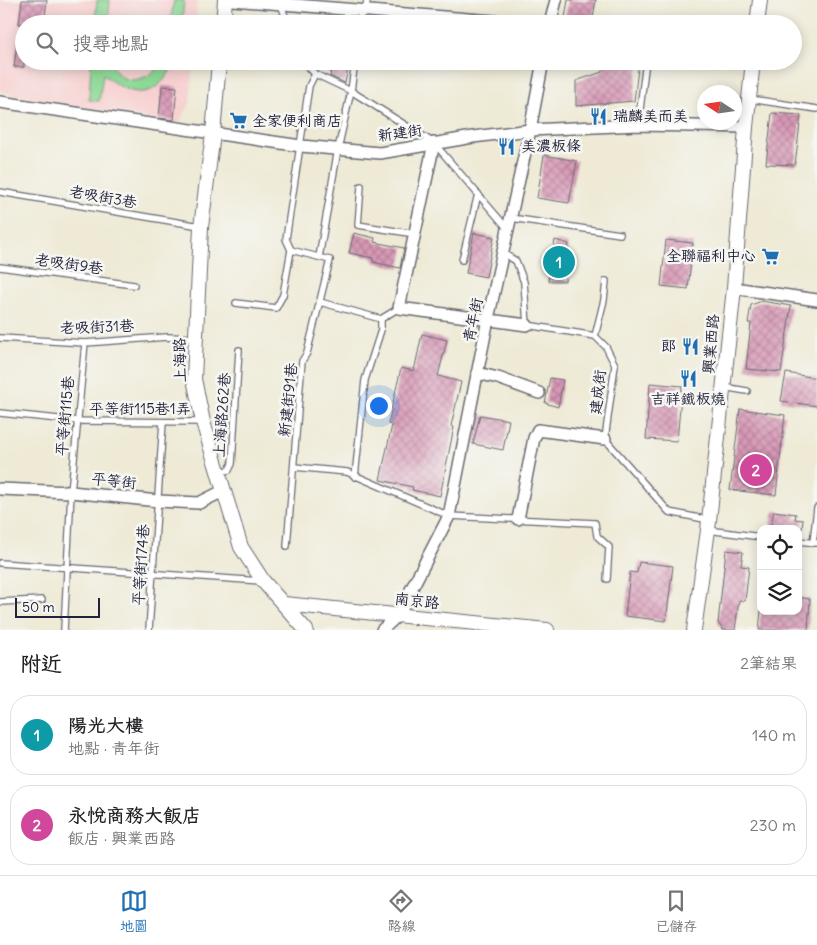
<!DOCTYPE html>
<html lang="zh-TW">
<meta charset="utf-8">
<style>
body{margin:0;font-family:Delius,"LXGW WenKai TC",sans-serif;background:#f2f2f2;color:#202124}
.controls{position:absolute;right:15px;bottom:15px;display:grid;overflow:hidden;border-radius:10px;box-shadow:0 2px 12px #0003}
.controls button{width:45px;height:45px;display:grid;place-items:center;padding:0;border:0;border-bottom:1px solid #e0e0e0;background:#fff;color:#202124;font:25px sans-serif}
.compass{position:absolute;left:697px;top:85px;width:45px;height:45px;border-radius:50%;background:#fff;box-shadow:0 2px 12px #0003;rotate:282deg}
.scale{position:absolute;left:15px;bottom:12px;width:85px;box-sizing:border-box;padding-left:5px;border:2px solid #22223b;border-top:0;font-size:14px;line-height:18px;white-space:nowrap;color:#22223b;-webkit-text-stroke:4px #f6f6f2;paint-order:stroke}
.you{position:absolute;left:378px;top:405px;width:18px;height:18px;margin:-12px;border:4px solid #fff;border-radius:50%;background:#1a73e8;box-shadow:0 0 0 8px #1a73e833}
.badge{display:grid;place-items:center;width:32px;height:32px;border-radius:50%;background:#1f6fb2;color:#fff;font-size:16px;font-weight:700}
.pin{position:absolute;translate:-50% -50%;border:2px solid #fff;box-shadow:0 1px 5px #0006}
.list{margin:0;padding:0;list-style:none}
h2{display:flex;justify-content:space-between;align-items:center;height:65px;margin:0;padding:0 20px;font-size:21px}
h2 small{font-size:16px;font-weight:400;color:#757577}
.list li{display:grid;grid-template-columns:32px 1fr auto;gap:15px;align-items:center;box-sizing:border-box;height:80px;margin:0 10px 10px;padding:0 10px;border:1px solid #e0e0e0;border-radius:20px}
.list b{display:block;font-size:19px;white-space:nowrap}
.list p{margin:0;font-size:16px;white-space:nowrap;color:#757577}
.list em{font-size:16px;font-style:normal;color:#757577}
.icon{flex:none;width:28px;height:28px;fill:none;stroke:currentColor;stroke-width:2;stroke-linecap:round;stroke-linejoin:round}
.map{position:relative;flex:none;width:817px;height:630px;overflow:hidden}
.search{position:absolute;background:#fff;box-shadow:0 2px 12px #0003;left:15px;right:15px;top:15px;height:55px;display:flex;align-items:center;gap:12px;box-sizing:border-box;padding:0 18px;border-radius:28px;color:#757577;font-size:19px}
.sheet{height:245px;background:#fff}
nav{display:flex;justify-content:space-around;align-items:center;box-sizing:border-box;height:70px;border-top:1px solid #e0e0e0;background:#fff;font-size:14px;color:#757577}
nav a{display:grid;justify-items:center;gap:2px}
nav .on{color:#1f6fb2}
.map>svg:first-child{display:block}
</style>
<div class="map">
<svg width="817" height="630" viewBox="0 0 817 630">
<defs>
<pattern id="building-cross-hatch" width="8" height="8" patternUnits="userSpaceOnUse" patternTransform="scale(1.25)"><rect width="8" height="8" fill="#d898b6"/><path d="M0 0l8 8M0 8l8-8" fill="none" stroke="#af7c95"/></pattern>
</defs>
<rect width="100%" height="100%" fill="#f6f6f2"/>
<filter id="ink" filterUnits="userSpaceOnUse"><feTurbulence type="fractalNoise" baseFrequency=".02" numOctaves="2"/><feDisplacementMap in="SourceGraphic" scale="10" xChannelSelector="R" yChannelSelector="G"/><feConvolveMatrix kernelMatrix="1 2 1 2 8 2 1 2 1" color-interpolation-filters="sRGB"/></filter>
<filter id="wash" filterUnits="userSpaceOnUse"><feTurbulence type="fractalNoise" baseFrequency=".0096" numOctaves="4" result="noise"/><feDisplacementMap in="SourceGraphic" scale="20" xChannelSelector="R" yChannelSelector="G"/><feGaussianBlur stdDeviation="1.12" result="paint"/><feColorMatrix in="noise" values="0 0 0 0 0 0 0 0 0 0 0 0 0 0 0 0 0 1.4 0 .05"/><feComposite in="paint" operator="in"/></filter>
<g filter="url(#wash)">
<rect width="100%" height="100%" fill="#eeead6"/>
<path fill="#f7d0d0" d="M0 0H197L196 24H24V61H193L190 104 178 124 0 92Z"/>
<g fill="#8dd996" stroke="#587e68">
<path d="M97 0H110L108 24H95Z"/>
<path d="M174 0H184L182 24H170Z"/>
<path d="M91 61H110C112 65 115 71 119 75 133 87 156 74 164 61H175C158 100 133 100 103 74L99 101 89 100Z"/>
</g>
<g id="blocks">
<g fill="url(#building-cross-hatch)">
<path d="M22 0H47L44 24H19Z"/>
<path d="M568 0H596L592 24H564Z"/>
<path d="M18 37 24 38V67H14Z"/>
<path d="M333 61 349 63 345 83 330 76Z"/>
<path d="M604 61H639L634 101 576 106V81L602 72Z"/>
<path d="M162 86 177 87 174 120 159 118Z"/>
<path d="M772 113 801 115 795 165 766 164Z"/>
<path d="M544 155 577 161 569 203 537 198Z"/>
<path d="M354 233 375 238 374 242 404 248 400 268 373 262V258L349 253Z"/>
<path d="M474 233 494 237 486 277 466 273Z"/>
<path d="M555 240 569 244 565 281H548Z"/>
<path d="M666 240 693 243 688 289 661 286Z"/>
<path d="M762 301 791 306 781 372 746 369 751 323H748L751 305Z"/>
<path d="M422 334 447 340 438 376 461 382 451 426 454 427 440 496 412 490 413 487 380 480 392 425 388 424 401 368 414 371Z"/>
<path d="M786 373 817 378V406L781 401Z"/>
<path d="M550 378 563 380 558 407 545 403Z"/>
<path d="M650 383 682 386 677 441 646 439Z"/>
<path d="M740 409 785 415 776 495 730 490Z"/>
<path d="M480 415 509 420 503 450 473 444Z"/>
<path d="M774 511 796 514 795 519 803 520 802 529H770Z"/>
<path d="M726 550 743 552 741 566 749 567 745 601 739 600 735 630H723L718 623Z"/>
<path d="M639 562 673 566 666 621 625 616 630 572 637 573Z"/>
<path d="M798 597 810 599 808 630H759L761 611H798Z"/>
</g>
</g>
</g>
<g filter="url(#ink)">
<use href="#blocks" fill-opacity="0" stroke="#696871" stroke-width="1"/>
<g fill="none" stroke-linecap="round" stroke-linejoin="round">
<defs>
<g id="service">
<path d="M280 2 288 24"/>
<path d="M366 11 367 0"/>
<path d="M360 24 361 10"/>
<path d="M303 61 315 74 351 91 434 143 507 228"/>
<path d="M750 99 817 109"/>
<path d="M638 125 646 61"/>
<path d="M361 186 358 225 415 234"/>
<path d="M0 192 200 226"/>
<path d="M511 218 620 234"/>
<path d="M503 253 516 261 524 282 527 325 595 336 606 347 615 365 605 439 669 512 709 520"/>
<path d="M319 257 338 149 351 91 355 61"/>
<path d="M462 260 478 194"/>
<path d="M0 267 134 285"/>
<path d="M320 302 381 319 399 308"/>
<path d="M236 303 276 308 283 295 291 250 286 239 309 86 315 74"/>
<path d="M595 336 604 300 606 281"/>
<path d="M0 338 85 343 167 337 195 338"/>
<path d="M723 387 747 391"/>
<path d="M0 413 78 421 203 422"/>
<path d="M294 467 347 472 449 516 595 523 597 536 609 547 607 579"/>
<path d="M220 472 229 470 232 464 239 350"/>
<path d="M355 477 365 380 381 330V319"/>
<path d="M708 530 761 537"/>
<path d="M798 541 817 543"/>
<path d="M813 543 817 508"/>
<path d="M287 546 302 361 307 353 330 260 291 250"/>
<path d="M0 563 261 581"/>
<path d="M0 602 42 600"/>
<path d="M64 630 71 492 85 343"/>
<path d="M149 630 163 422"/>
</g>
<g id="minor">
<path d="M232 0 530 24"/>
<path d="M550 24 556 0"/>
<path d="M0 102 301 146 380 153 473 137 530 130 638 125 746 127"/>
<path d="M434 143 399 308 527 325"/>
<path d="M734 288 817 300"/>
<path d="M477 373 498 378 539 393"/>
<path d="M0 489 71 492 158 501 199 503 223 491"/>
<path d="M518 519 534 438 538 430 605 439"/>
<path d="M382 630 398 615 449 516 488 319 530 130 543 61"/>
</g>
<g id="tertiary">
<path d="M223 24 225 0"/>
<path d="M757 24 760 0"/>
<path d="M219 61 213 134 201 227 194 379 203 422 241 547 263 581 306 630"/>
<path d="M284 604 547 630"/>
<path d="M694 630 708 530 734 288 746 127 753 61"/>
</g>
</defs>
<use href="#service" stroke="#696871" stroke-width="8"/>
<use href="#minor" stroke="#696871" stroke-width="14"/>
<use href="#tertiary" stroke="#696871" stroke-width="16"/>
<use href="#service" stroke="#fff" stroke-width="5.5"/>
<use href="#minor" stroke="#fff" stroke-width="11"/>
<use href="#tertiary" stroke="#fff" stroke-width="14"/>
</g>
</g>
<defs>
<symbol id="restaurant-bare" viewBox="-9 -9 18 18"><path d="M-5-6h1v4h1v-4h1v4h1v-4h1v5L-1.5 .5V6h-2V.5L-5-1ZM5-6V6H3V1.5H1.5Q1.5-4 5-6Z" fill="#1f6fb2" stroke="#f6f6f2" stroke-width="2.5" paint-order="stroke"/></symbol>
<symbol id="supermarket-bare" viewBox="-9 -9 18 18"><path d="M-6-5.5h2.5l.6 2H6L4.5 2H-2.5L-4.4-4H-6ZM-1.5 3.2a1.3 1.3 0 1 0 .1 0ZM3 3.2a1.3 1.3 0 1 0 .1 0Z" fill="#1f6fb2" stroke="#f6f6f2" stroke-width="2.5" paint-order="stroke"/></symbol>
</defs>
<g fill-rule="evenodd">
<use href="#restaurant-bare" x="586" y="104" width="25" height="25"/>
<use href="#supermarket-bare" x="226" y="108" width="25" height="25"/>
<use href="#restaurant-bare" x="494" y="134" width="25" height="25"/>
<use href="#supermarket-bare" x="758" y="244" width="25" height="25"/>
<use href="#restaurant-bare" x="678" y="334" width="25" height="25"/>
<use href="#restaurant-bare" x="676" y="366" width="25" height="25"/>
</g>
<g text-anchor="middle" stroke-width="5" stroke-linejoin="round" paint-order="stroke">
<g font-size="15" fill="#22223b" stroke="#f6f6f2" text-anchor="start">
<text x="613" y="121">瑞麟美而美</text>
<text x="252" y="126">全家便利商店</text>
<text x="521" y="151">美濃板條</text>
<text x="756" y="261" text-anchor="end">全聯福利中心</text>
<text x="676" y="351" text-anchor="end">郎</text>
<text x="688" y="404" text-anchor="middle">吉祥鐵板燒</text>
</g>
<g font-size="15" fill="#22223b" stroke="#f6f6f2">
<text transform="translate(400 133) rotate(-8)" y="5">新建街</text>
<text transform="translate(103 197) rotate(10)" y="5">老吸街3巷</text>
<text transform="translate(69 264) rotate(8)" y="5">老吸街9巷</text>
<text transform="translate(473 320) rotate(-78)" y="5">青年街</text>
<text transform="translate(97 327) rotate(-2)" y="5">老吸街31巷</text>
<text transform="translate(711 344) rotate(-85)" y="5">興業西路</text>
<text transform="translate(180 360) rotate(-91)" y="5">上海路</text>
<text transform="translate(598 392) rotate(-84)" y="5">建成街</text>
<text transform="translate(288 400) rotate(-84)" y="5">新建街91巷</text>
<text x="140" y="414">平等街115巷1弄</text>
<text transform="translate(222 415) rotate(-86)" y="5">上海路262巷</text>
<text transform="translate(65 416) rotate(-85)" y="5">平等街115巷</text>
<text transform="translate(114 481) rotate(6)" y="5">平等街</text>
<text transform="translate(141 565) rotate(-86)" y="5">平等街174巷</text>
<text transform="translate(417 601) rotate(6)" y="5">南京路</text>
</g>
</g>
</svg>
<div class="controls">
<button><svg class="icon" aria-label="locate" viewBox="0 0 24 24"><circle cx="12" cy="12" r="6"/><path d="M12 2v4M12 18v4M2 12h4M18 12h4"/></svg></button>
<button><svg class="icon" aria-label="layers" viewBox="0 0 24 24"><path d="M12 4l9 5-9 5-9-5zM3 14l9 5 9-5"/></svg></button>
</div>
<svg class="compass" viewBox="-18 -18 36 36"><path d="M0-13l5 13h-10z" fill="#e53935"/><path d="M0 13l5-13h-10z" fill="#757577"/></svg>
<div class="scale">50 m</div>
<div class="you"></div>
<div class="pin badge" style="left:559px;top:262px;background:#0f9aa8">1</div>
<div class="pin badge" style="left:756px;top:470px;background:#d1479c">2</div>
<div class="search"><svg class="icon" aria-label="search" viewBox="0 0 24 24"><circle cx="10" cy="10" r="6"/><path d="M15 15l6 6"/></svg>搜尋地點</div>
</div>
<section class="sheet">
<h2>附近<small>2筆結果</small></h2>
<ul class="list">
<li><span class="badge" style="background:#0f9aa8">1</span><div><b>陽光大樓</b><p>地點 · 青年街</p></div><em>140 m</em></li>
<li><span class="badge" style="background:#d1479c">2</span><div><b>永悅商務大飯店</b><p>飯店 · 興業西路</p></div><em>230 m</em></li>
</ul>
</section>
<nav>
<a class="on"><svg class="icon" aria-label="map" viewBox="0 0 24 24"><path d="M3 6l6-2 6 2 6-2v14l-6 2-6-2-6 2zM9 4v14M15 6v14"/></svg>地圖</a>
<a><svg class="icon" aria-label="directions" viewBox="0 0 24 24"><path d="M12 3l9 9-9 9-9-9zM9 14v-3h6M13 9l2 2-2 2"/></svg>路線</a>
<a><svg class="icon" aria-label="saved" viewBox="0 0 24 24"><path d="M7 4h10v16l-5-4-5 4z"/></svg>已儲存</a>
</nav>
